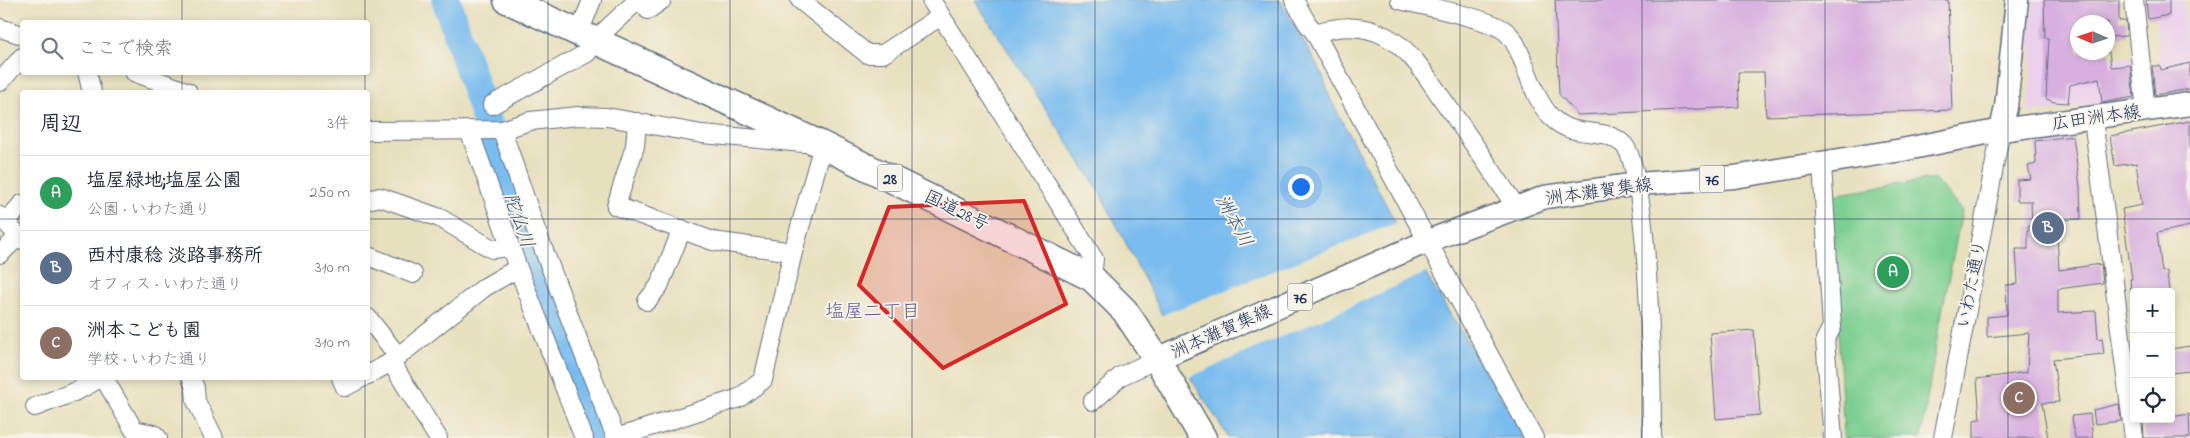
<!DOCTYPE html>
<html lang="ja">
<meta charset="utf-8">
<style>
body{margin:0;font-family:"Indie Flower","Klee One",sans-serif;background:#f6f6f7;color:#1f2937}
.controls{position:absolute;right:15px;bottom:15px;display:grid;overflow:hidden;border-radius:5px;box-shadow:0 2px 8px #0003}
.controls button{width:45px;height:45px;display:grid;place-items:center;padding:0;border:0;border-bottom:1px solid #e0e1e3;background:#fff;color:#1f2937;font:25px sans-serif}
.compass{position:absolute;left:2070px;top:15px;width:45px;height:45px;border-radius:50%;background:#fff;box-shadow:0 2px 8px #0003;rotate:273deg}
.you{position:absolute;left:1300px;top:186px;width:18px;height:18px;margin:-12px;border:4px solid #fff;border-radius:50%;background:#1a73e8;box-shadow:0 0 0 8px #1a73e833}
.badge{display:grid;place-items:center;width:32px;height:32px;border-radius:50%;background:#db2777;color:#fff;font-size:16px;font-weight:700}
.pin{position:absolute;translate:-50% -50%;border:2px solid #fff;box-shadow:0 1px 5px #0006}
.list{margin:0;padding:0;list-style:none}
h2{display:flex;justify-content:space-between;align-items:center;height:65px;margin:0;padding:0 20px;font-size:21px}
h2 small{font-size:16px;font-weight:400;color:#747a83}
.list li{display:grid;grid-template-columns:32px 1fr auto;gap:15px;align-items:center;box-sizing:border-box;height:75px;padding:0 20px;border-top:1px solid #e0e1e3}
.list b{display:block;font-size:19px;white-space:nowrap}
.list p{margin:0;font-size:16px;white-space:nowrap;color:#747a83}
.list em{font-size:16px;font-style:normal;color:#747a83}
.icon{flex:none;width:28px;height:28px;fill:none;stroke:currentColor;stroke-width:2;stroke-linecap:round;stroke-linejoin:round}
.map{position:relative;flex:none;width:2190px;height:438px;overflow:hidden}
.search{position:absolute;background:#fff;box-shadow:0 2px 8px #0003;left:20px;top:20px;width:350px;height:55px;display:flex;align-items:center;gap:12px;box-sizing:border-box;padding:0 18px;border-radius:5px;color:#747a83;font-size:19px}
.panel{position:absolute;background:#fff;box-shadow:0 2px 8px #0003;left:20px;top:90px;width:350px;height:290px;border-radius:5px}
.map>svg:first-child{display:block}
</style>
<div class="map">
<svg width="2190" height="438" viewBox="0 0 2190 438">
<rect width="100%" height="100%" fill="#f7f3e8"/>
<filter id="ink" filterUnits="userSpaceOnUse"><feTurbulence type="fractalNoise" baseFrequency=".02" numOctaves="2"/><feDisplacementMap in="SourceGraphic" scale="10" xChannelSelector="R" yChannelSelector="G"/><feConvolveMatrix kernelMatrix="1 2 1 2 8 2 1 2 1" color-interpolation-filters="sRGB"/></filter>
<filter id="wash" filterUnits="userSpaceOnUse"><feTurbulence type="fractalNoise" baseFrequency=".0096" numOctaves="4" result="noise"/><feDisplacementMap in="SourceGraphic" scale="20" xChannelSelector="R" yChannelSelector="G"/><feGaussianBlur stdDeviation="1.12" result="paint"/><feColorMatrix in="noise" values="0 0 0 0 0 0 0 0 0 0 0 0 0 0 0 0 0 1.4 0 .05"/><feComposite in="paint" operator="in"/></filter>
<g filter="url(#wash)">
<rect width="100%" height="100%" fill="#e7e0bd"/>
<g fill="#ebd1eb">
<path d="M2033 0H2077L2078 63 2134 57 2137 96 2131 101 2029 113 2032 43 2029 42Z"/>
<path d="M2154 0H2184L2190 90 2162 94Z"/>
</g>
<path fill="#7dcf91" stroke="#4c7f78" d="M1935 179 1962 211 1938 332 1921 438H1844L1831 195Z"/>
<path fill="#79bcef" stroke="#4a76a6" d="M975 0H1280L1323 76 1330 98 1403 237 1526 438H1229L1191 379 1157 304 1099 191Z"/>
<path fill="#e7e0bd" d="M1398 222 1428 272 1188 378 1160 316Z"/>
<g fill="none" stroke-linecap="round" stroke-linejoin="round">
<path stroke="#79bcef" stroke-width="29" d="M446 0 529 248 600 438"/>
</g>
<g id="blocks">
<g fill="#d8b0df">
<path d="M1555 0H1948L1952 110 1766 116 1764 72H1738L1739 107 1578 115 1559 94Z"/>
<path d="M2044 0H2119V21H2126L2127 36 2108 37V22H2078V52H2109L2111 67 2130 65 2134 97 2102 103 2099 78 2070 85 2068 103 2054 102 2046 99 2049 38H2045Z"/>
<path d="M2146 0H2169V15L2148 19Z"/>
<path d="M2190 63V89L2155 95 2152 66H2160L2161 70Z"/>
<path d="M2190 121V226L2157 233 2162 272 2167 271 2169 292H2131L2130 279H2132L2122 209 2142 205 2136 163 2115 166 2110 136Z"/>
<path d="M2073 136 2080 187 2081 219 2056 220 2059 270 2101 264 2103 283 2058 289V313L2096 311 2098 339 2102 338 2104 354 2053 359 2059 402 2042 403 2048 438H1974V420L1980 419 1977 379 2027 372 2029 333 1987 337V317L2007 315 2006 285 2018 284 2016 249H2028V226H2032L2031 201H2017V180L2031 179 2028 166 2036 164 2035 141Z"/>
<path d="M1754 330 1760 415 1716 419 1710 333Z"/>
<path d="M2190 346V371L2171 373V349Z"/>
<path d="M2119 404 2121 421 2095 424 2093 410Z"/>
<path d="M2090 414 2093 438H2075L2072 416Z"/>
<path d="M2189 414 2190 438H2144L2143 421 2171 419V417Z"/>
</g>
</g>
</g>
<g filter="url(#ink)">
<use href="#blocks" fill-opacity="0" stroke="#626d7f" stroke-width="1"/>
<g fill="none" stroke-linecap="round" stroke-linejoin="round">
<defs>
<g id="minor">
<path d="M640 0 648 10 662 0"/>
<path d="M800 0 867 54H883L941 16"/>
<path d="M931 0 1094 259 1092 278"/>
<path d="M1294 0 1307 23 1315 33 1534 438"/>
<path d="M1400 0C1424 6 1488 18 1505 31 1513 37 1517 46 1521 56 1529 75 1536 101 1551 117 1575 141 1600 124 1623 144 1650 168 1652 393 1652 438"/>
<path d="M2134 0 2146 111"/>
<path d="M0 28 22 35"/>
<path d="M579 33 592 0"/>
<path d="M1315 33C1340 26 1362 24 1385 36 1411 49 1427 77 1443 100 1468 135 1492 171 1516 207"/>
<path d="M87 72 92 92"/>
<path d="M134 72 188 92"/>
<path d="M0 82 22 57"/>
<path d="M492 105 587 53 595 40 638 0"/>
<path d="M2093 119 2134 438"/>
<path d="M637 122 635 146 616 206 713 241 793 252"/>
<path d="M469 130 518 268 584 438"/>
<path d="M502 130 536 230 616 438"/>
<path d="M368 131 502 130 530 121 578 116 607 117 702 134 804 143"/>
<path d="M1822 164 1832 327 1825 340 1833 438"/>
<path d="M368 200 380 197 440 218 492 249 510 247"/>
<path d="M0 216 22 240"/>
<path d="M6 222 22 204"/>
<path d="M0 254 19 236"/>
<path d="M368 256 413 274"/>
<path d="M647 301 659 286 682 229"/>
<path d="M368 318 398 356"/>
<path d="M391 362 438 438"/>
<path d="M368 375 391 362 485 287 518 268"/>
<path d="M104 378 134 430 154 434 158 438"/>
<path d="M191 378 195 388 196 401 214 438"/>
<path d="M341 378 345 387 362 378"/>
<path d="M1093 401 1121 376 1157 359"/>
<path d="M35 407C57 398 80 392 99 378"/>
<path d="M616 438 739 398 763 380 793 252 823 145"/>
<path d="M1943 438 2001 130"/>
</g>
<g id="major">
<path d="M2001 130 2006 107 2017 0"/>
<path d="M1157 359 1428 241 1545 197 1638 184 1734 177 1902 150 2001 130 2190 104"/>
</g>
<path id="highway" d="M507 0 820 144 1092 278 1125 311 1157 359 1203 438"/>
</defs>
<use href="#minor" stroke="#626d7f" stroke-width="20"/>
<use href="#major" stroke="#626d7f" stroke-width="25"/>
<use href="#highway" stroke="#626d7f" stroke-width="29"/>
<use href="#minor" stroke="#fff" stroke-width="18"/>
<use href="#major" stroke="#fff" stroke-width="22"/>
<use href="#highway" stroke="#fff" stroke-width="26"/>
</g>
</g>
<path fill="#d62828" fill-opacity="0.2" stroke="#d62828" stroke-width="4" stroke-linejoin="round" d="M1024 201 1066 304 943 368 859 285 889 207Z"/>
<path fill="none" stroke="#1b2f5e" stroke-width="1" stroke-opacity="0.55" d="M182 0V22M365 0V22M548 0V438M730 0V438M912 0V438M1095 0V438M1278 0V438M1460 0V438M1642 0V438M1825 0V438M2008 0V438M182 72V92M365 72V92M0 219H22M368 219H2190M182 378V438M365 378V438"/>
<g text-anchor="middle" stroke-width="4" stroke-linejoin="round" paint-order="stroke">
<g fill="#f7f3e8" stroke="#5d6a87" stroke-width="1">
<rect x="877.5" y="164.5" width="25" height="27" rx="4"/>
<rect x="1699.5" y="165.5" width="25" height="27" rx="4"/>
<rect x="1287.5" y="283.5" width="25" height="27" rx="4"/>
</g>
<g font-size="16" font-weight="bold" fill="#1b2f5e">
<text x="890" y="184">28</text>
<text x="1712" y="185">76</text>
<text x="1300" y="303">76</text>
</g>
<g font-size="18" fill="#1b2f5e" stroke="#f7f3e8">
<text transform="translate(2096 117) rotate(-8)" y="6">広田洲本線</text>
<text transform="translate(1599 191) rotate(-8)" y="6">洲本灘賀集線</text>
<text transform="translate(957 210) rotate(26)" y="6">国道28号</text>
<text transform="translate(1971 284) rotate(-79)" y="6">いわた通り</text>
<text transform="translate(1221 331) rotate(-24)" y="6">洲本灘賀集線</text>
</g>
<g font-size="19" font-style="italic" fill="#325282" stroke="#f7f3e8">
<text transform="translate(520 220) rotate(71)" y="7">陀仏川</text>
<text transform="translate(1235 220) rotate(61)" y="7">洲本川</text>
</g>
<g font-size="19" fill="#5d5c8b" stroke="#f7f3e8">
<text x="873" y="317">塩屋二丁目</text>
</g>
</g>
</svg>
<div class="controls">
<button>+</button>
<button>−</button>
<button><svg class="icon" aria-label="locate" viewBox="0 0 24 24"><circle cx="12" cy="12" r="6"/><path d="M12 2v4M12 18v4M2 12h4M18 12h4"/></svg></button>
</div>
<svg class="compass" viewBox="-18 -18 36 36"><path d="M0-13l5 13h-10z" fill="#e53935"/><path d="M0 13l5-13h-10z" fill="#747a83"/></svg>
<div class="you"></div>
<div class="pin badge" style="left:1893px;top:272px;background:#2e9e5b">A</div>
<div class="pin badge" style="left:2048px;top:228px;background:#5c6f8a">B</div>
<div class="pin badge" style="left:2019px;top:398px;background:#8d6e63">C</div>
<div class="search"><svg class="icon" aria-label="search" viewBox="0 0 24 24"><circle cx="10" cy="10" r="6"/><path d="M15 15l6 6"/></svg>ここで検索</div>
<section class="panel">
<h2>周辺<small>3件</small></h2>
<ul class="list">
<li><span class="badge" style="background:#2e9e5b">A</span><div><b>塩屋緑地;塩屋公園</b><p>公園 · いわた通り</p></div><em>250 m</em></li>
<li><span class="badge" style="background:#5c6f8a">B</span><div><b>西村康稔 淡路事務所</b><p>オフィス · いわた通り</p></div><em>310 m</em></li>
<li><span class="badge" style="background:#8d6e63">C</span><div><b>洲本こども園</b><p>学校 · いわた通り</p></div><em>310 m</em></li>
</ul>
</section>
</div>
